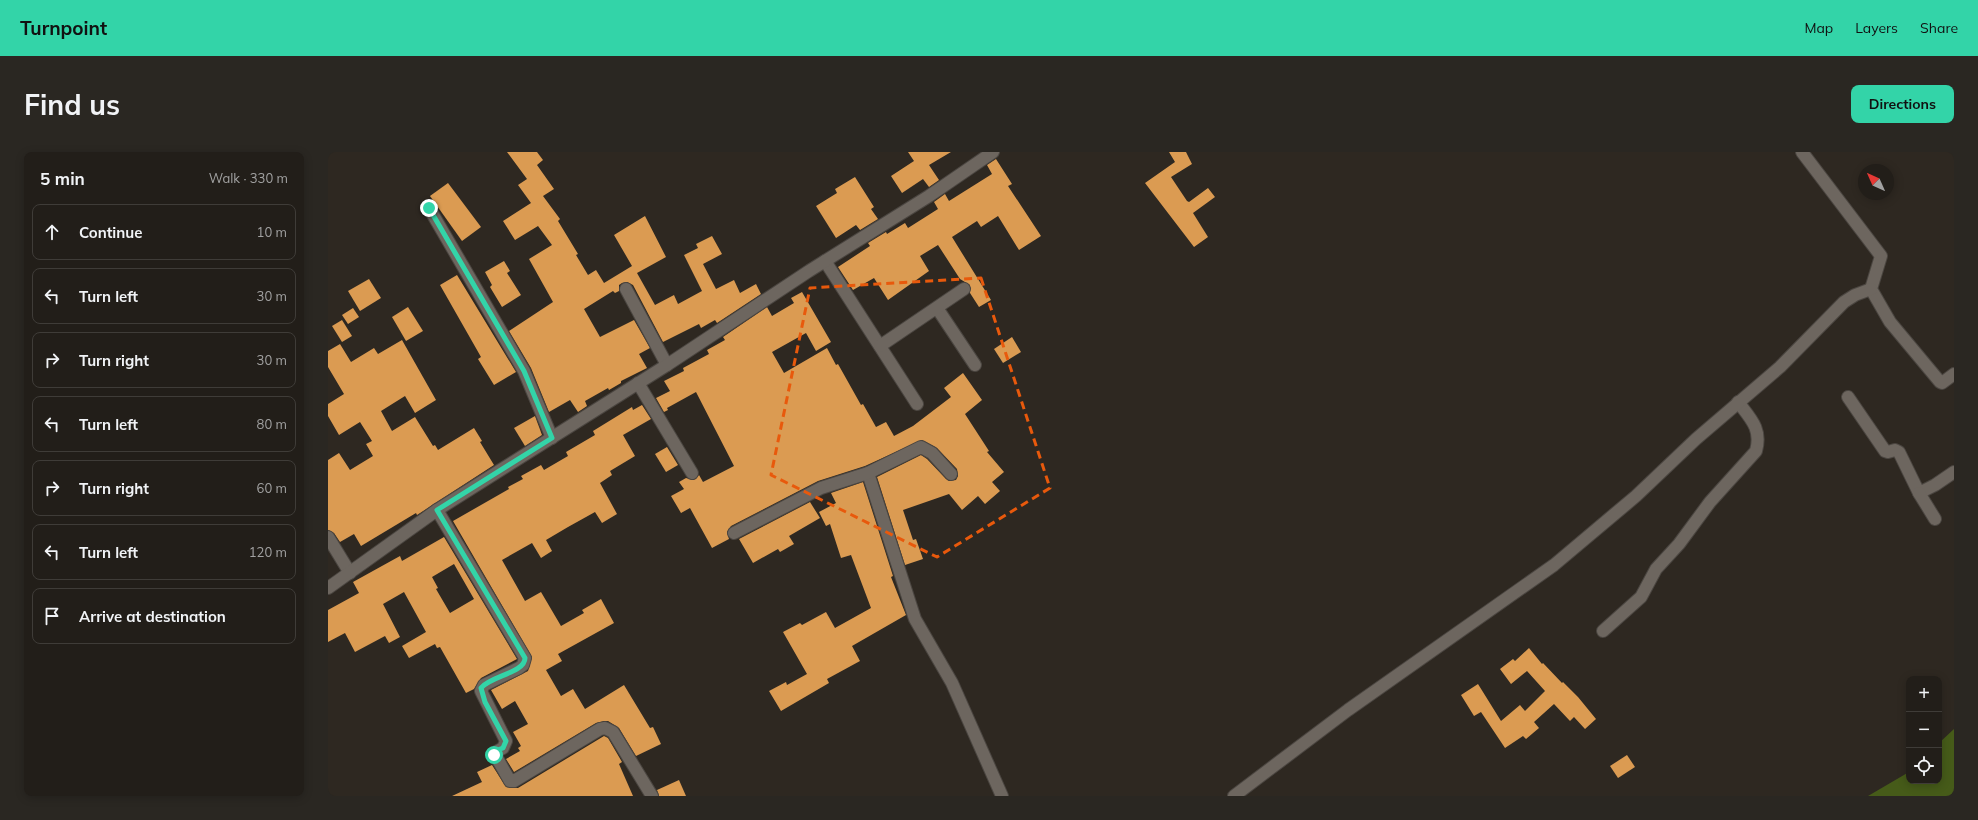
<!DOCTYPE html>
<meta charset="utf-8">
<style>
body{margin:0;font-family:Mulish,sans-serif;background:#2a2722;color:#f1f3f6}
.controls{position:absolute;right:12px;bottom:12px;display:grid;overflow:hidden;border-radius:8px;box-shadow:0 2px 10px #0003}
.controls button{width:36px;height:36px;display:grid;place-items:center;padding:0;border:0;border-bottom:1px solid #3f3c38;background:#221e19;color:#f1f3f6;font:20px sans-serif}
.compass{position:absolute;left:1530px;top:12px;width:36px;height:36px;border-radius:50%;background:#221e19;box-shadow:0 2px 10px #0003;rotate:315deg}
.stop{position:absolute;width:12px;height:12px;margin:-9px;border:3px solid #33d4a8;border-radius:50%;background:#fff}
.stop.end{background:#33d4a8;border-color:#fff;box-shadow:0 1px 4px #0008}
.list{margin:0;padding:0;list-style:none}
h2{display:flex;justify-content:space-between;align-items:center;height:52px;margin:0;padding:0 16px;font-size:17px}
h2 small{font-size:13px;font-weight:400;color:#a2a2a2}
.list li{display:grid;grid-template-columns:26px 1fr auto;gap:12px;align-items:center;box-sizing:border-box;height:56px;margin:0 8px 8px;padding:0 8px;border:1px solid #3f3c38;border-radius:8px}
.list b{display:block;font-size:15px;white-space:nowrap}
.list em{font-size:13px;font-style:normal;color:#a2a2a2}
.icon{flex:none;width:22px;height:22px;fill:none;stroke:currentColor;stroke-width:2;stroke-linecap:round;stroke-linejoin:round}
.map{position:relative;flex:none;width:1626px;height:644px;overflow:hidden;border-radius:8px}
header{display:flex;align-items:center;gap:24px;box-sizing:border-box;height:56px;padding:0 20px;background:#33d4a8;color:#111}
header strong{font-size:19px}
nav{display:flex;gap:22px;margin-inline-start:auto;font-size:14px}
.intro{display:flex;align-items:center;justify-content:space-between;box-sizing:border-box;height:96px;padding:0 24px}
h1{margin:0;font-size:28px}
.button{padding:10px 18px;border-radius:8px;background:#33d4a8;color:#111;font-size:14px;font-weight:700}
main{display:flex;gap:24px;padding:0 24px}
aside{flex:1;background:#221e19;border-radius:8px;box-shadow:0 2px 10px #0003}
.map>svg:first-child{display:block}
</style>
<header>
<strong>Turnpoint</strong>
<nav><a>Map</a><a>Layers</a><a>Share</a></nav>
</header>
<div class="intro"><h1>Find us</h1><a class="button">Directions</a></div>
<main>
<aside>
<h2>5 min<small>Walk · 330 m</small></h2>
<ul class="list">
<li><svg class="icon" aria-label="ahead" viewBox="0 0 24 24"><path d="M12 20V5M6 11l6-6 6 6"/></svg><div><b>Continue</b></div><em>10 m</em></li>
<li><svg class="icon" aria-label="left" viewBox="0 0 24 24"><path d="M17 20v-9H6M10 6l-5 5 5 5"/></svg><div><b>Turn left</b></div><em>30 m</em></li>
<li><svg class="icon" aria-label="right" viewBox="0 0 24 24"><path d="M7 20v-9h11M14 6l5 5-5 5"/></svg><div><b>Turn right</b></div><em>30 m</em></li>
<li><svg class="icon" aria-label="left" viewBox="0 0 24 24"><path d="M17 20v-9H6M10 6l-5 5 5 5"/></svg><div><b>Turn left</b></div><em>80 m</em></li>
<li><svg class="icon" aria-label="right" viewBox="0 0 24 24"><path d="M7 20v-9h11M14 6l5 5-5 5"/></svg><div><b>Turn right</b></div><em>60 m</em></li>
<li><svg class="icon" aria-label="left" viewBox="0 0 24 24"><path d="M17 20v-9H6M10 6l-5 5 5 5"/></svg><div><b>Turn left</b></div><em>120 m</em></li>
<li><svg class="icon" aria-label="arrive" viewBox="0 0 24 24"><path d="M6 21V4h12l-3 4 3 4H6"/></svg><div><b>Arrive at destination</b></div></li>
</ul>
</aside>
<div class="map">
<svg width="1626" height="644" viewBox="0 0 1626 644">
<rect width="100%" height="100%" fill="#2e2821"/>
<path fill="#465b19" d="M1626 577V644H1540L1581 620V629H1611V591Z"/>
<g fill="#db9b52" fill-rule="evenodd">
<path d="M179 0H209L215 8 209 13 226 37 215 44 232 67 230 69 250 102 248 103 260 123 268 118 276 131 304 114 286 83 317 64 338 105 309 121 327 153 346 143 350 152 374 139 356 103 370 96 368 92 384 84 394 102 375 112 388 137 406 128 412 141 428 132 433 142 389 171 387 168 373 176 371 172 335 190 305 133 299 130 294 131 291 133V139L287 141 285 139 256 157 272 185 306 168 322 196 311 202 319 216 293 229V231L281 238 280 236 257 249 259 254 250 260 242 248 221 260 203 216 181 179 225 150 201 107 224 93 210 74 187 88 175 69 203 51 190 33 199 27Z"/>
<path d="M580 0H623L601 13 611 28 601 35 595 27 574 41 563 24 586 9Z"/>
<path d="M841 0H858L864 12 843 25 859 49 861 50 880 36 887 45 865 61 880 85 866 95 817 31 847 10Z"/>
<path d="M668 7 684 32 680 34 713 84 691 98 670 64 653 75 649 69 624 85 663 148 651 155 642 141V133L632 127 610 93 592 104 601 119 560 148 546 126 525 138 510 115 542 94 540 91 558 80 559 82 577 71 580 76 610 57 606 50 617 42 621 49 664 22 659 13Z"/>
<path d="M527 25 546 55 543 57 550 67 532 78 528 73 508 86 488 54 509 41 507 37Z"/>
<path d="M120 31 153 75 134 89 102 44Z"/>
<path d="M176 109 182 119 179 121 193 143 174 155 162 135 164 133 157 120Z"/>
<path d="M129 123 188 220 166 233 150 207 153 205 112 133Z"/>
<path d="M41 127 53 146 32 159 20 139Z"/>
<path d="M474 140 503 190 488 199 478 181 444 200 456 221 499 196 508 213 510 212 533 253 535 252 548 275 558 270 566 284 585 274 623 245 616 236 635 221 654 248 637 262 661 299 659 300 676 320 664 330 672 339 657 352 650 344 634 358 621 342 575 358 585 388 588 387 595 407 577 413 549 325 593 303 599 307 618 327 621 329 628 328 630 324 629 317 609 296 594 288 537 314 490 329 403 374 399 380 401 387 384 396 362 356 353 361 343 344 356 337 351 330 358 326 365 328 368 327 371 323 375 330 406 314 368 240 339 256 340 258 336 260 328 246 342 239 336 229 356 219 355 216 381 202 379 198 397 188 395 185 439 155 444 164 466 151 463 146Z"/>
<path d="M80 155 95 179 78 189 64 165Z"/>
<path d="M25 156 31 165 20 172 14 163Z"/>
<path d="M14 168 24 184 14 190 4 174Z"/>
<path d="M684 185 693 200 675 211 666 197Z"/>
<path d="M74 188 108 248 87 261 77 244 53 259 64 279 87 265 105 294 107 293 110 298 146 276 154 289 152 290 166 313 89 363 88 361 33 394 26 382 12 390 6 381 0 378V308L11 301 22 318 45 304 38 292 44 289 32 270 11 283 0 264V252L16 242 0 215V199L12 192 23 210 46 196 50 202Z"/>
<path d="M314 253 323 267 295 283 307 304 282 319 284 323 272 331 289 362 274 371 267 360 240 375 218 388 224 399 213 406 204 391 174 408 197 449 213 440 233 474 256 461 254 458 273 447 286 471 230 502 234 509 218 518 233 544 245 537 257 557 296 533 322 576 325 575 333 592 308 604 291 576 280 569H276L268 571 186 620 178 607 192 599 190 596 193 594 185 580 200 572 187 549 174 557 163 538 200 519 204 505 125 369 181 337 180 335 195 327 193 324 213 313 216 318 240 304 238 300 267 283 265 279 304 255 305 258Z"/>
<path d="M207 264 214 283 197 294 186 276Z"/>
<path d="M339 295 350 313 338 320 327 302Z"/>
<path d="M535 330 565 424 563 425 578 463 524 494 532 509 499 527 501 531 453 559 441 539 458 530 459 533 479 522 455 480 472 471 474 473 498 460 507 476 543 456 523 403 513 406 502 372 498 374 491 360 508 351 503 341Z"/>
<path d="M482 350 492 366 461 384 466 392 452 400 450 397 425 411 411 387Z"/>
<path d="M116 385 189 507 153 526 146 537 138 541 112 495 109 496 107 492 81 506 74 494 98 480 76 440 55 452 72 485 61 491 57 484 27 500 17 481 0 490V458L31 441 25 430 72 404 74 409ZM126 412 146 447 122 461 108 437 110 436 104 425Z"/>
<path d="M1201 496 1214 512 1215 511 1234 531 1235 530 1250 545 1268 567 1257 577 1246 565 1242 569 1226 552 1206 570 1211 576 1198 587 1195 584 1177 596 1153 560 1146 564 1133 543 1150 532 1173 569 1192 553 1197 559 1217 539 1199 519 1183 532 1172 517 1185 507 1187 509Z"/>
<path d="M276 584 280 586 294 610 291 612 305 644H124L154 630 149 620 164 613 178 635 190 636Z"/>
<path d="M1299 603 1307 615 1290 626 1282 614Z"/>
<path d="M351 628 358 644H331L329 638Z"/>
</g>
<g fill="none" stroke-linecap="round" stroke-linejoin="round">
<defs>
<g id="minor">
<path d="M1474 0 1553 104 1543 137 1562 170 1612 230 1614 231 1626 222"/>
<path d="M101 56 196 219 224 286"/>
<path d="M497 109 589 252"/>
<path d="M298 137 339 213"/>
<path d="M609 156 647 213"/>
<path d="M552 194 636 137"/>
<path d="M310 231 364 321"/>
<path d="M1520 245 1557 299 1560 300 1567 298 1571 300 1591 341 1607 333 1626 320"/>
<path d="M540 321 587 467 624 531 674 644"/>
<path d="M1591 341 1607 367"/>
<path d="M109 358 197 506 195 513 191 516 156 533 153 539 178 589 175 596 166 601 182 629H186L272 577 277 576 285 580 324 644"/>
<path d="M406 381 493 336 540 321 593 295 604 301 623 322"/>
<path d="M0 385 22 421"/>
<path d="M0 436 109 358 339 213 481 119 601 44 665 0"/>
<path d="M1275 479 1313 445 1328 417 1351 392 1382 350 1428 299C1434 277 1423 267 1410 250"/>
<path d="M906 644 1020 558 1226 413 1308 344 1368 287 1452 215 1516 150 1527 143 1543 137"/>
</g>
</defs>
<use href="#minor" stroke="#4b4641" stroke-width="14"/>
<use href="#minor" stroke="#6d665f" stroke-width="12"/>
</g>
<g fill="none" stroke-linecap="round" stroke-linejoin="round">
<path stroke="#33d4a8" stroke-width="5" d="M101 56 196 219 224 286 109 358 197 506C197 521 162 524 153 536L157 550 178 589 175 596 167 599 166 603"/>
</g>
<path fill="none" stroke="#e8590c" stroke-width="3" stroke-dasharray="8 5" stroke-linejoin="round" d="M653 126 722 336 609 405 443 323 482 136Z"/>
</svg>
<div class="controls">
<button>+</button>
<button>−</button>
<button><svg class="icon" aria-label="locate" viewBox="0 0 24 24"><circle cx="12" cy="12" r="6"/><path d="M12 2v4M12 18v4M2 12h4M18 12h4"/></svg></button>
</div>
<svg class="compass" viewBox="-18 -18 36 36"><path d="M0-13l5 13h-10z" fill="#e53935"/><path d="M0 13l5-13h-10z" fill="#a2a2a2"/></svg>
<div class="stop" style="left:166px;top:603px"></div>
<div class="stop end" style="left:101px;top:56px"></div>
</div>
</main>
